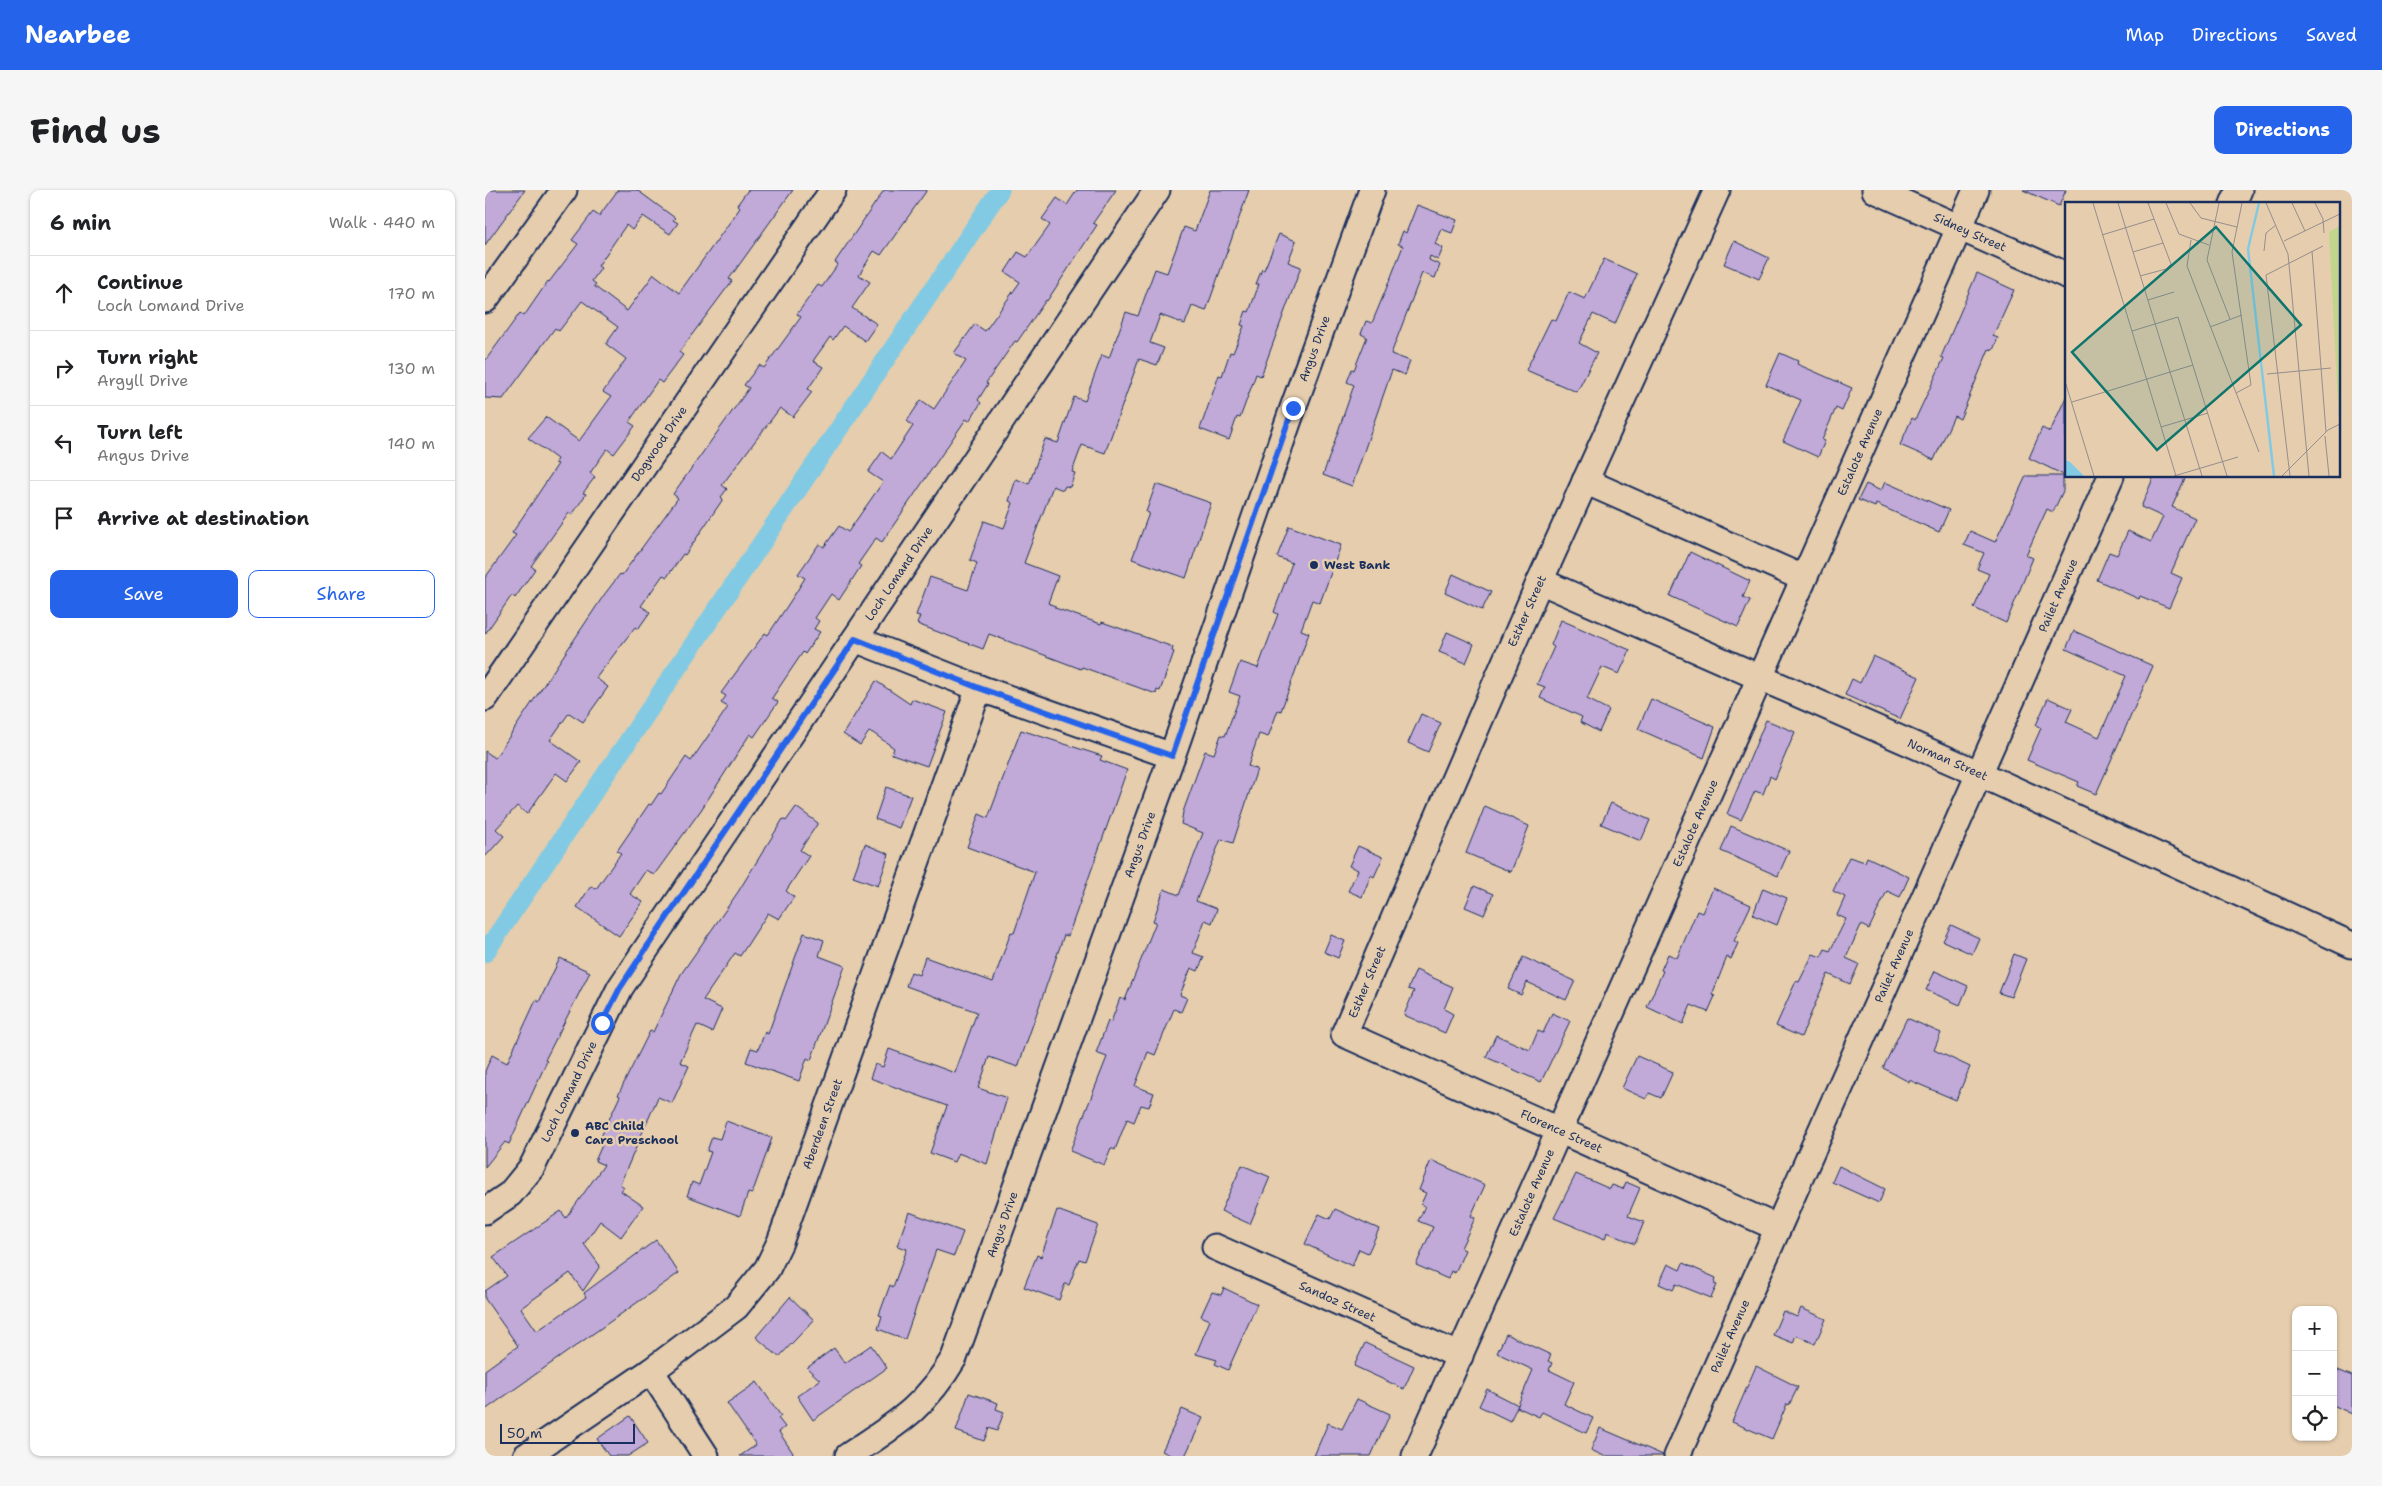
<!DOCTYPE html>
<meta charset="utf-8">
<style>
body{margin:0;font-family:"Shantell Sans",sans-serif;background:#f6f6f6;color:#202124}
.controls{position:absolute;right:15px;bottom:15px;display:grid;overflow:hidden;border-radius:10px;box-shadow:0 1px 4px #0004}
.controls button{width:45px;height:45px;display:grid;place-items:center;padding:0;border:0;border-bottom:1px solid #e0e0e0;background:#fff;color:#202124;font:25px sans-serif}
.scale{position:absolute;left:15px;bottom:12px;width:135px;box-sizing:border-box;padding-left:5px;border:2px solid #1b2f5e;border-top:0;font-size:14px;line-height:18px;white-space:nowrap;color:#1b2f5e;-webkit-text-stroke:4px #e5cdad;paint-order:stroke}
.stop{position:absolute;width:15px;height:15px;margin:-11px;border:4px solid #2563eb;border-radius:50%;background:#fff}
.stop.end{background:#2563eb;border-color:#fff;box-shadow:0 1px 5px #0008}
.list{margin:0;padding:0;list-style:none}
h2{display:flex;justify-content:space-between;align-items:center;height:65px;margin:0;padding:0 20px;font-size:21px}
h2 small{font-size:16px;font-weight:400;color:#757577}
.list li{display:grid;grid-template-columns:32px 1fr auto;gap:15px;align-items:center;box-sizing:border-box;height:75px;padding:0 20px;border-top:1px solid #e0e0e0}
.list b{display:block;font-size:19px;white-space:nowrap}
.list p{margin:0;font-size:16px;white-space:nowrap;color:#757577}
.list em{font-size:16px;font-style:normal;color:#757577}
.actions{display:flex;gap:10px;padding:15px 20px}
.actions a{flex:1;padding:11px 0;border:1px solid #2563eb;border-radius:10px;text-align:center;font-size:18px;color:#2563eb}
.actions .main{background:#2563eb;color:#fff}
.icon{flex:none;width:28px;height:28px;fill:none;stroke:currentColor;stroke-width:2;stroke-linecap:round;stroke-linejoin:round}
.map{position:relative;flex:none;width:1867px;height:1266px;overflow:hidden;border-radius:10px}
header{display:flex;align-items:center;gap:30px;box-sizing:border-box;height:70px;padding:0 25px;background:#2563eb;color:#fff}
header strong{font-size:24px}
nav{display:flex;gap:28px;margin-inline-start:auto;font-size:18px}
.intro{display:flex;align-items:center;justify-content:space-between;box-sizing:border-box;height:120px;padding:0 30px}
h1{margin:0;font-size:35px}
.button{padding:12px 22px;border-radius:10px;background:#2563eb;color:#fff;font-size:18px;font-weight:700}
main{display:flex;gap:30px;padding:0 30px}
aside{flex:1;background:#fff;border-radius:10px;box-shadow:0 1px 4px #0004}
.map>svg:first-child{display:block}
</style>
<header>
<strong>Nearbee</strong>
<nav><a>Map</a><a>Directions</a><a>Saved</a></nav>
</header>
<div class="intro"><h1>Find us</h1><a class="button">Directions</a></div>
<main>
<aside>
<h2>6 min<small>Walk · 440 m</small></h2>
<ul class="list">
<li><svg class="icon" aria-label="ahead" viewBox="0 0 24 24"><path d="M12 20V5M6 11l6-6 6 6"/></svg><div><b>Continue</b><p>Loch Lomand Drive</p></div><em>170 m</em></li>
<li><svg class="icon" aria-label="right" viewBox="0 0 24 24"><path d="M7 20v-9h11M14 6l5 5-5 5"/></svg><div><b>Turn right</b><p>Argyll Drive</p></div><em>130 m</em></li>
<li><svg class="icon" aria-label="left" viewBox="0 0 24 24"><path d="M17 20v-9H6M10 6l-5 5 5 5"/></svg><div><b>Turn left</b><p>Angus Drive</p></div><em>140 m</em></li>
<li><svg class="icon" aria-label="arrive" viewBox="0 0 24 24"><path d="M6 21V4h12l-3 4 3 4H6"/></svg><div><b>Arrive at destination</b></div></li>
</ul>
<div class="actions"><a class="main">Save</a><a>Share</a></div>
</aside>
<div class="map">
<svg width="1867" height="1266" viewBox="0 0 1867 1266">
<rect width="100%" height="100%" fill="#e5cdad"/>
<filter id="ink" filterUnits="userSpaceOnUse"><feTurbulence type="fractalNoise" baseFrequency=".02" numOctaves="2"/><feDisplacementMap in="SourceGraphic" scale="10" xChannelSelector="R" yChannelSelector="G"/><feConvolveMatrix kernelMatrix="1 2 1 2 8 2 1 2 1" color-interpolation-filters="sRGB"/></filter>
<g filter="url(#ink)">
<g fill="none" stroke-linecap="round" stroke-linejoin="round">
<path stroke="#82cae3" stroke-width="19" d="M0 763 515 0"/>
</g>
<g fill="#c1a9d8" stroke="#1b2f5e">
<path d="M0 0H40L0 55Z"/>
<path d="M133 0H152L190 28 188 30 193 33 185 44 158 26 147 40 141 35 113 76 116 78 107 91 111 94 109 96 142 121 169 84 194 103 255 18 252 15 263 0H308L244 89 247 91 194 162 198 165 177 193 173 190 144 232 150 236 129 264 122 259 105 283 110 287 98 303 101 304 87 325 84 323 46 376 50 379 30 408 27 405 0 444V388L31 345 27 343 73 274 70 273 72 269 43 248 61 227 94 251 126 207 118 202 141 169 121 154 133 137 97 111 74 141 70 138 18 209 0 208V171L35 123 39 126 63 91 64 92 93 54 87 50 108 22 114 26Z"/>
<path d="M399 0H442L396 65 389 61 374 85 385 92 367 118 392 134 380 151 358 136 348 150 345 147 328 171 338 177 323 199 327 202 308 227 295 218 237 295 242 299 236 307 238 309 200 365 198 364 182 387 178 385 156 416 165 422 153 439 150 437 111 488 123 497 98 532 84 523 65 550 96 572 82 591 71 583 42 624 32 616 11 639 19 646 0 667V561L10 568 119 405 135 384 137 385 193 308 188 304 264 198 259 195 274 175 279 178 292 160 316 127 312 124 333 95 337 97 353 74 350 72Z"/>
<path d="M592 0H631L608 33 612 35 562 111 561 110 532 152 530 151 501 193 503 194 493 210 496 213 484 231 481 229 397 352 391 348 373 374 376 376 354 410 346 404 330 428 334 431 329 439 335 442 320 464 318 462 287 508 293 512 269 547 265 544 216 620 169 685 161 680 145 704 158 712 134 746 92 717 106 696 111 699 136 663 132 661 164 614 166 615 174 603 176 604 201 567 206 571 243 517 236 513 241 506 236 503 280 443 283 445 310 404 320 388 313 384 334 354 339 357 354 336 363 342 398 292 383 282 397 262 406 269 428 236 422 231 436 210 449 219 481 171 469 163 490 134 500 141 535 92 520 82 533 62 542 67 565 35 557 29 572 8 582 15Z"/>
<path d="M725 0H764L721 121 707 116 700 134 675 125 665 153 679 158 672 175 654 169 620 263 597 255 587 282 590 283 585 297 580 296 578 300 568 296 539 373 573 386 563 413 570 416V418L616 434 617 432 688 457 687 461 689 462 675 501 672 500 671 504 597 477 596 479 504 444 498 459 432 434 435 426 431 425 445 387 483 400 492 373 485 370 499 331 519 338 528 313 524 311 531 289 544 294 560 249 573 253 589 207 600 211 617 165 624 168 641 122 653 126 670 79 682 83 699 37 710 41Z"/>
<path d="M1538 0H1581L1574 16Z"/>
<path d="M932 15 972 30 967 43 956 39 950 54 958 58 953 70 945 66 944 70 955 75 950 88 937 83 906 164 925 171 920 185 907 180 867 296 838 285 869 195 862 192 867 179 869 180 882 147 876 144 881 131 887 133 906 87 918 56 913 54 918 41 921 43Z"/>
<path d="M794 44 811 51 803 72 816 77 776 186 771 184 755 228 752 227 744 250 715 239 734 185 737 186 745 162 748 163 759 136 756 135 761 121 764 122 774 94H771L777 79 779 80Z"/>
<path d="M1249 51 1284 68 1274 89 1239 74Z"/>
<path d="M1119 69 1152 84 1130 134 1108 124 1094 153 1112 163 1092 202 1041 180 1066 129 1071 131 1084 102 1100 109Z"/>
<path d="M1492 83 1529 100 1508 146 1513 148 1508 160 1504 159 1475 229 1469 226 1449 270 1415 255 1427 228 1430 230 1459 168 1456 167Z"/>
<path d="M1295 163 1313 171 1312 174 1367 198 1357 221 1351 218 1337 250 1340 251 1333 267 1298 251 1316 210 1281 195Z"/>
<path d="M1581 207V286L1544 268 1557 238 1565 242Z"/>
<path d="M1541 286H1578V301L1568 322 1562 319 1541 365 1548 368 1521 433 1489 418 1504 384 1492 379 1499 363 1479 355 1485 341 1510 352Z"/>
<path d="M1669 286H1701L1687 317 1710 328 1686 383 1697 388 1684 418 1655 406 1654 409 1612 390 1624 362 1632 365 1643 341 1666 352 1678 327 1656 317Z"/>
<path d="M1400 292 1464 320 1454 342 1391 314 1390 317 1373 310 1381 294 1396 301Z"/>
<path d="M671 294 726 313 701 388 647 369 664 323 661 322Z"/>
<path d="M804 336 856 355 835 413 827 410 816 440 824 443 796 521 793 520 783 547 774 544 763 576 772 579 748 653 736 649 711 711 732 719 727 733 720 730 708 763 719 767 713 781 706 778 695 805 702 808 696 822 689 819 670 865 663 862 650 896 669 903 664 917 656 915 649 932 642 929 630 960 626 958 619 975 585 961 622 867 611 863 623 831 626 832 635 808 640 810 671 732 668 731 679 699 694 705 718 643 696 634 698 622 720 561 729 564 736 545 740 546 755 506 744 502 755 472 773 478 793 424 789 422 807 373 792 367Z"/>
<path d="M1205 362 1265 391 1258 407 1265 410 1253 437 1185 406Z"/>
<path d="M968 384 1006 402 997 420 960 403Z"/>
<path d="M1076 430 1145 460 1134 484 1117 477 1102 509 1124 520 1114 542 1095 532 1097 527 1055 508 1060 497 1052 494 1069 457 1066 455Z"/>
<path d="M1589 441 1668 476 1611 604 1592 596 1594 592 1542 570 1556 538 1551 535 1563 508 1587 519 1581 532 1614 547 1641 486 1581 459Z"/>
<path d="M962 442 989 454 981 473 954 462Z"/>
<path d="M1388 466 1434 487 1415 529 1360 505 1367 489 1375 493Z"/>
<path d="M391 491 425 514 427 509 462 522 442 576 407 564 409 558 388 543 384 542 375 555 358 544Z"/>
<path d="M1166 509 1230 537 1219 568 1153 539Z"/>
<path d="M936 524 956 533 943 562 923 553Z"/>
<path d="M1281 530 1310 542 1290 589 1285 586 1278 604 1270 601 1256 630 1242 624Z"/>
<path d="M536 540 617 566 615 570 642 580 583 746 579 745 533 877 504 867 499 882 493 898 522 908 502 974 473 963 469 972 445 963 462 916 385 888 390 874 398 877 404 859 470 883 492 822 421 796 426 782 434 785 440 767 508 792 526 742 529 743 550 682 482 657 494 624 503 628Z"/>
<path d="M401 597 426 606 414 638 390 629Z"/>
<path d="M1126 613 1165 630 1156 651 1116 634Z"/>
<path d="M1000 616 1044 636 1026 682 981 663Z"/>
<path d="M311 617 333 633 315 660 324 666 301 701 309 707 294 729 283 723 255 766 250 763 218 810 237 819 227 842 212 835 195 872 204 876 187 913 173 907 135 994 139 997 136 1001 158 1016 136 1047 115 1031 99 1054 115 1076 98 1101 85 1083 36 1118 52 1141 101 1107 99 1103 171 1050 194 1083 0 1220V1180L33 1156 0 1109V1101L22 1086 8 1067 76 1021 81 1028 119 975 110 971 118 953 114 951 135 906 133 905 165 841 168 842 196 784 253 702 298 629 301 631Z"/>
<path d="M1246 636 1304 661 1293 686 1236 661Z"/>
<path d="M380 654 404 664 393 696 368 687Z"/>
<path d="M873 656 898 667 889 687 886 685 877 707 863 701 873 680 864 676Z"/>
<path d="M1364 667 1380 672 1382 667 1424 687 1415 707 1402 701 1384 739 1376 735 1361 768 1374 774 1365 794 1343 784 1316 847 1291 836 1311 791 1314 792 1328 764 1336 767 1340 759 1345 761 1361 729 1352 725 1360 707 1348 701Z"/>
<path d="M989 696 1008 704 999 725 980 717Z"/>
<path d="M1228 698 1266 715 1249 751 1253 753 1246 769 1242 767 1227 805 1230 806 1223 822 1206 815 1198 834 1162 817 1178 781 1176 780 1183 764 1192 768 1212 721 1217 723Z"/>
<path d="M1278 698 1302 708 1292 735 1268 725Z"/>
<path d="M1466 735 1494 748 1487 764 1458 751Z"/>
<path d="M319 743 339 750 334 766 360 776 326 870 322 868 314 891 261 872 266 858 273 860 280 842 283 844Z"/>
<path d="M846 745 860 751 853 768 839 762Z"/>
<path d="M1529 764 1541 769 1526 807 1514 803Z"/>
<path d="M1038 767 1090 791 1081 810 1042 792 1036 805 1023 799Z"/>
<path d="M75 768 105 782 60 870 62 871 24 954 20 952 0 977V881L7 865 22 873 51 810 54 812Z"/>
<path d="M931 780 968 797 959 819 968 824 960 843 919 825 929 801 923 799Z"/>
<path d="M1450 781 1483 796 1475 815 1441 800Z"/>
<path d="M1067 823 1085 831 1056 892 1001 867 1011 845 1045 860 1053 841 1058 843Z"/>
<path d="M1422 828 1456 843 1449 860 1485 877 1471 910 1424 890V892L1398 878Z"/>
<path d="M1152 866 1188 882 1176 908 1164 903 1161 909 1137 898Z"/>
<path d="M241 931 287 948 267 1004 263 1003 255 1026 202 1006 207 992 214 995 226 962 222 961 227 947 235 949Z"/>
<path d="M946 970 1000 995 986 1026 990 1028 976 1058 980 1060 970 1083 966 1081 963 1089 931 1075 948 1037 933 1031 940 1016 936 1014 941 1003 934 1000Z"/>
<path d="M757 975 785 987 765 1034 736 1021Z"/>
<path d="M1354 976 1400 999 1394 1013 1347 992Z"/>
<path d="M1091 984 1125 999 1127 995 1138 999 1141 992 1155 998 1143 1026 1159 1032 1150 1054 1122 1042 1120 1049 1069 1028Z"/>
<path d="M850 1019 894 1039 883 1063 874 1059 867 1076 820 1054 834 1024 845 1029Z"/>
<path d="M572 1020 613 1035 600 1071 594 1069 584 1095 580 1094 574 1110 539 1097 552 1065 556 1067Z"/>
<path d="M424 1022 478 1042 469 1066 451 1060 420 1149 393 1139 397 1126 394 1125 405 1095 408 1097 422 1059 412 1056Z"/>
<path d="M1198 1073 1231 1088 1229 1094 1232 1095 1226 1108 1191 1094 1188 1100 1174 1094 1183 1074 1195 1080Z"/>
<path d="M739 1098 772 1114 743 1180 730 1174 732 1170 711 1164 725 1130 716 1126 727 1102 736 1105Z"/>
<path d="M305 1107 329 1130 294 1167 271 1147Z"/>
<path d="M1316 1118 1341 1129 1330 1154 1311 1145 1308 1153 1288 1145 1298 1121 1312 1127Z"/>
<path d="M1021 1144 1066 1165 1063 1171 1067 1173 1064 1180 1089 1192 1079 1214 1108 1228 1101 1243 1057 1222 1054 1227 1032 1217 1048 1180 1012 1163Z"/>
<path d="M880 1153 929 1176 919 1199 869 1176Z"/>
<path d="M386 1155 402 1178 328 1230 312 1206 335 1190 322 1178 349 1158 360 1173Z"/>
<path d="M1271 1176 1313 1197 1304 1215 1302 1214 1287 1249 1247 1232Z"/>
<path d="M1848 1178 1867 1186V1224L1848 1215Z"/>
<path d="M272 1192 296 1226 293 1228 300 1237 294 1242 310 1266H255L271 1255 242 1213Z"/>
<path d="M1002 1199 1033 1215 1025 1231 994 1216Z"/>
<path d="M484 1203 513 1213 511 1219 519 1222 512 1241 504 1238 499 1251 471 1241Z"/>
<path d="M872 1209 905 1224 886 1266H829L843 1233 857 1239Z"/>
<path d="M697 1219 718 1228 700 1266H687L677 1261Z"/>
<path d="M145 1226 163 1253 143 1266H124L112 1249Z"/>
<path d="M1115 1238 1178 1265V1266H1119L1106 1260Z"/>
</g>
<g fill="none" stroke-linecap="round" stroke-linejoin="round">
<defs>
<g id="minor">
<path id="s1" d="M1232 0 1055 391 859 844 1293 1038"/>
<path id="s2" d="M1390 0 1581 85"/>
<path d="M1748 14 1754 0"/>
<path d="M0 110 79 0"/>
<path d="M1100 291 1318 388"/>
<path id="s3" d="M1055 391 1493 583 1867 755"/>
<path d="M370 449 494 498 687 566"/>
<path id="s4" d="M0 508 348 0"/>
<path id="s5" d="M0 1021 25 1004 47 977 135 798 672 0"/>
<path id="s6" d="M730 1057 975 1166"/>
<path d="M166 1181 221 1266"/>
<path id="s7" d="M41 1266 166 1181 251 1117 282 1079 295 1052 494 498"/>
<path id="s8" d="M363 1266C411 1234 439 1219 469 1168L687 566 808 218 887 0"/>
<path id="s9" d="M930 1266 1491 0"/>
<path id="s10" d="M1192 1266 1626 286"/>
</g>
</defs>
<use href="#minor" stroke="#1b2f5e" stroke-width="29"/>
<use href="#minor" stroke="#e5cdad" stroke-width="25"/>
</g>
</g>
<g fill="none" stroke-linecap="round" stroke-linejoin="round" filter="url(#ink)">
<path stroke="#2563eb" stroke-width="6" d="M117 833 135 798 160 760 370 449 494 498 687 566 808 218"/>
</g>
<g fill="#1b2f5e" stroke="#e5cdad" stroke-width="2">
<circle cx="829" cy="375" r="5"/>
<circle cx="90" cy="943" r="5"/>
</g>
<g text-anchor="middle" stroke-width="5" stroke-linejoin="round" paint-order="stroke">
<g font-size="12" fill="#1b2f5e" stroke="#e5cdad">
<text dy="4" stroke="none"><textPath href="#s2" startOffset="104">Sidney Street</textPath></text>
<text dy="4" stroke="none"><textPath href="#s8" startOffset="1218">Angus Drive</textPath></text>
<text dy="4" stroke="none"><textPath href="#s4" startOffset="308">Dogwood Drive</textPath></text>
<text dy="4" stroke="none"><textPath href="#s9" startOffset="1098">Estalote Avenue</textPath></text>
<text dy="4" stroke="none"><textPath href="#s5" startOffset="764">Loch Lomand Drive</textPath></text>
<text dy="4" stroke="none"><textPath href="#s10" startOffset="941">Pailet Avenue</textPath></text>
<text transform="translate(1042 421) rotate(-66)" y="4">Esther Street</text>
<text dy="4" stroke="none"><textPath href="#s3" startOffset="445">Norman Street</textPath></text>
<text dy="4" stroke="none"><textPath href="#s9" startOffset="692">Estalote Avenue</textPath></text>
<text dy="4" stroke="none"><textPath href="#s8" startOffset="692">Angus Drive</textPath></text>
<text dy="4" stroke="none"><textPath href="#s10" startOffset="536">Pailet Avenue</textPath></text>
<text transform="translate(882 792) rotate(-67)" y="4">Esther Street</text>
<text dy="4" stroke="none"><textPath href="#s5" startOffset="149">Loch Lomand Drive</textPath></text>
<text dy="4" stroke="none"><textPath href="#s7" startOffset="462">Aberdeen Street</textPath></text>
<text dy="4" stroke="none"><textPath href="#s1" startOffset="1161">Florence Street</textPath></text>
<text dy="4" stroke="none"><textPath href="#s9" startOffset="288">Estalote Avenue</textPath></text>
<text dy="4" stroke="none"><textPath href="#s8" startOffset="288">Angus Drive</textPath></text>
<text dy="4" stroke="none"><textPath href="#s6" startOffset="134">Sandoz Street</textPath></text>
<text dy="4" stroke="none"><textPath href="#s10" startOffset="131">Pailet Avenue</textPath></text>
</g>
<g font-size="12" font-weight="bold" fill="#1b2f5e" stroke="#e5cdad" text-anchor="start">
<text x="839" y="379">West Bank</text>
<text x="100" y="940">ABC Child<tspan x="100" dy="14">Care Preschool</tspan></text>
</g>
</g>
<g transform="translate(1580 12)">
<rect width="275" height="275" fill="#e5cdad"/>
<path d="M275 24V220L274 221 264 30Z" fill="#c1d68c"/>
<path d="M0 258 5 260 19 274H0Z" fill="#82cae3"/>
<path fill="none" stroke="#82cae3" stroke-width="2.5" d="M194 1 183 47 209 274"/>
<path fill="none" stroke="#948e8d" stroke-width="1" d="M28 1 111 274M53 1 137 274M101 1 114 32 144 43M125 1 136 16 172 25M154 1 142 58 165 117M201 1 223 52 244 274M227 1 240 29M250 1 258 17 259 31M37 33 89 17M126 38 122 64 194 250M219 39 275 12M199 49 201 31 211 23M247 49 261 230M68 50 98 41M75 74 101 67 106 62 83 1M83 98 109 90M145 125 177 113M67 129 113 115 162 274M202 172 266 166M0 179 29 274M171 191 186 183 167 50 177 1M7 200 128 163M96 225 143 211M260 234 264 274M109 274 173 255M217 274 263 228 275 222M225 274 201 73 258 44"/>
<path fill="#0f766e" fill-opacity="0.15" stroke="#0f766e" stroke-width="2.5" d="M151 25 236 123 92 248 7 150Z"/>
<rect width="275" height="275" fill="none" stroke="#1b2f5e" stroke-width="2.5"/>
</g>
</svg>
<div class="controls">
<button>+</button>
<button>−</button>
<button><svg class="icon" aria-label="locate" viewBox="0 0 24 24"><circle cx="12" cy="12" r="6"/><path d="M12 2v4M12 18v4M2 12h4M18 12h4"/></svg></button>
</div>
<div class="scale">50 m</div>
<div class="stop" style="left:117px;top:833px"></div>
<div class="stop end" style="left:808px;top:218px"></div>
</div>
</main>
